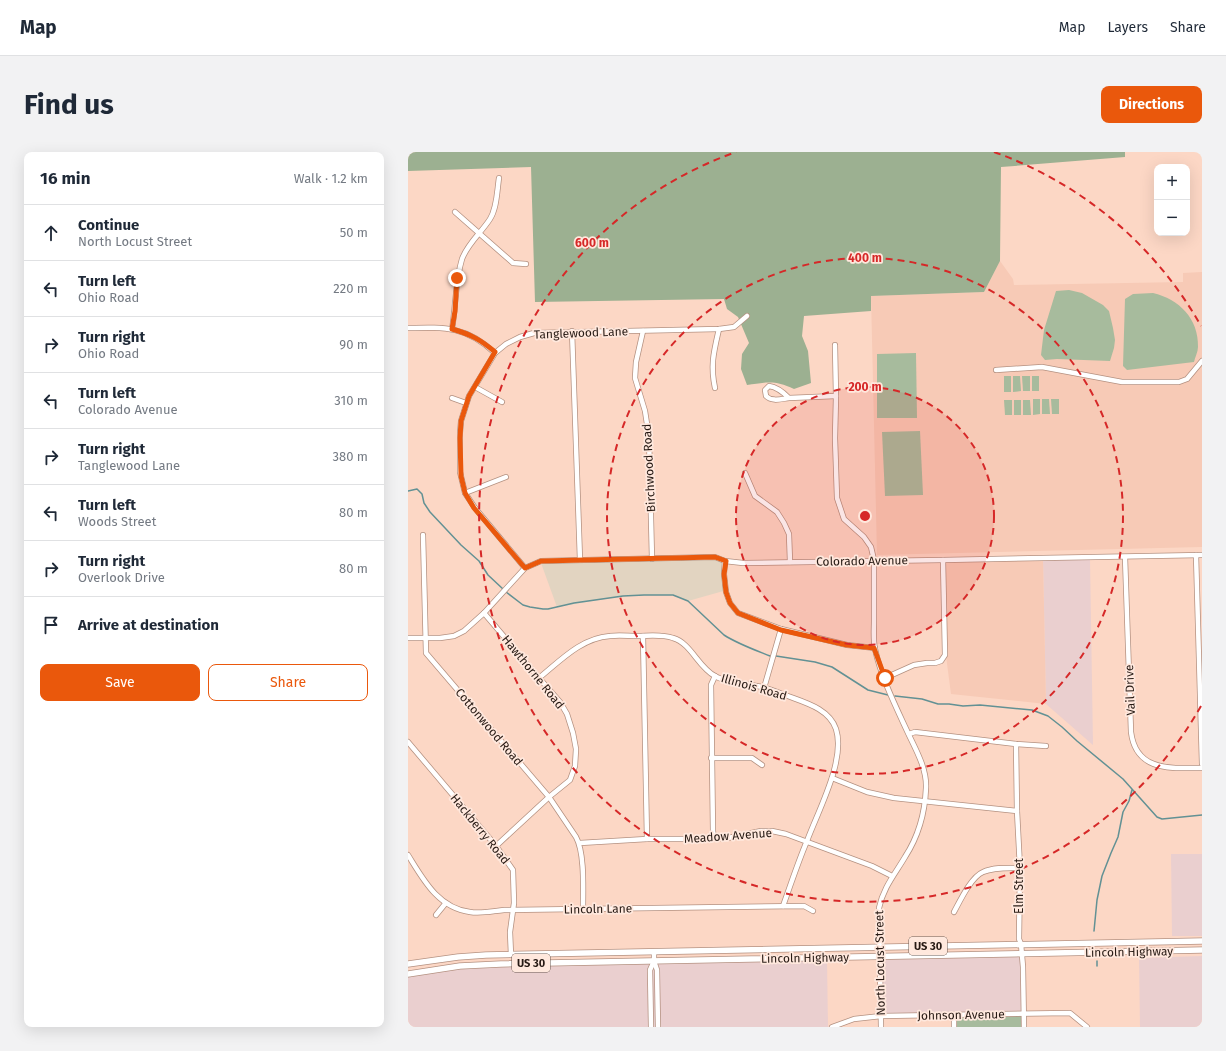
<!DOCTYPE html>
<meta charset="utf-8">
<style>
body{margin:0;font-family:"Fira Sans",sans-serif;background:#f2f2f3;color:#1f2937}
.controls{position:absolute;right:12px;top:12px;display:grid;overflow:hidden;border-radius:8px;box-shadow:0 4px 16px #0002}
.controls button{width:36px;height:36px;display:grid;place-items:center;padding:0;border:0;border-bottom:1px solid #e0e1e3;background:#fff;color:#1f2937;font:20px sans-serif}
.stop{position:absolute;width:12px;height:12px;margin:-9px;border:3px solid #ea580c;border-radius:50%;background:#fff}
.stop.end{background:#ea580c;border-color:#fff;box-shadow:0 1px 4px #0008}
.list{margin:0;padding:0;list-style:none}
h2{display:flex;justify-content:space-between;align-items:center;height:52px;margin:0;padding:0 16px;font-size:17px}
h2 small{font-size:13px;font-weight:400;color:#747a83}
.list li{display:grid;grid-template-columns:26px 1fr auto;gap:12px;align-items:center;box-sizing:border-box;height:56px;padding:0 16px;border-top:1px solid #e0e1e3}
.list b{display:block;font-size:15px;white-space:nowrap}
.list p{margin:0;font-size:13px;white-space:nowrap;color:#747a83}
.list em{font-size:13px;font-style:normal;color:#747a83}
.actions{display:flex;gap:8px;padding:12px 16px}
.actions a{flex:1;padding:9px 0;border:1px solid #ea580c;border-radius:8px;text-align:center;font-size:14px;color:#ea580c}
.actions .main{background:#ea580c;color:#fff}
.icon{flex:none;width:22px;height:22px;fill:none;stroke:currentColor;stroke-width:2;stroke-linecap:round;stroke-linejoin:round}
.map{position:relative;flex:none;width:794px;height:875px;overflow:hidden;border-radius:8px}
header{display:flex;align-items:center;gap:24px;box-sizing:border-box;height:56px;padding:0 20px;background:#fff;border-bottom:1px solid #e0e1e3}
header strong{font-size:19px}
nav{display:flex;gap:22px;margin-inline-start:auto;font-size:14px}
.intro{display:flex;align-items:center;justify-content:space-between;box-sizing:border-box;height:96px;padding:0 24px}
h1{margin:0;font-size:28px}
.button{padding:10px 18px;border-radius:8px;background:#ea580c;color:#fff;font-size:14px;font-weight:700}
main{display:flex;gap:24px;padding:0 24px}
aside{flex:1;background:#fff;border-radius:8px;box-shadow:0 4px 16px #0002}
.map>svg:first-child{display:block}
</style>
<header>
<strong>Map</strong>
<nav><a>Map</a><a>Layers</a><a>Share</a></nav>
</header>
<div class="intro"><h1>Find us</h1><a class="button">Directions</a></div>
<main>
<aside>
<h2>16 min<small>Walk · 1.2 km</small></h2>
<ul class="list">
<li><svg class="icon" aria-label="ahead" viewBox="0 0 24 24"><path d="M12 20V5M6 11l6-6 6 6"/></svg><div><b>Continue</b><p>North Locust Street</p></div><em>50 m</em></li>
<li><svg class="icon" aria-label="left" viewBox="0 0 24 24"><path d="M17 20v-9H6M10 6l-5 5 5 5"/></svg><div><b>Turn left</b><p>Ohio Road</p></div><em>220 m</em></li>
<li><svg class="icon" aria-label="right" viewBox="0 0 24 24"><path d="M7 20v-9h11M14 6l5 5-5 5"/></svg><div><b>Turn right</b><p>Ohio Road</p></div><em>90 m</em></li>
<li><svg class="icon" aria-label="left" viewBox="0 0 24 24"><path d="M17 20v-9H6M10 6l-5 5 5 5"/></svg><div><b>Turn left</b><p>Colorado Avenue</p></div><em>310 m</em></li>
<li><svg class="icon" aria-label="right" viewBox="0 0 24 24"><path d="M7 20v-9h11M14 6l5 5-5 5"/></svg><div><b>Turn right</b><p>Tanglewood Lane</p></div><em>380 m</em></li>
<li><svg class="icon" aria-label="left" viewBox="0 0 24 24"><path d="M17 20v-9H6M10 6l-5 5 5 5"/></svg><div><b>Turn left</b><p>Woods Street</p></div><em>80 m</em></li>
<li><svg class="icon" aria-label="right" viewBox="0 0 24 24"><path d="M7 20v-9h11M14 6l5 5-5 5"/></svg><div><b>Turn right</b><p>Overlook Drive</p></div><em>80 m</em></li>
<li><svg class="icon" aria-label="arrive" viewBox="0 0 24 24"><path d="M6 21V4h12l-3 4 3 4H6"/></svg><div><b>Arrive at destination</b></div></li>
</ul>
<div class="actions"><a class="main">Save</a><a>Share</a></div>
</aside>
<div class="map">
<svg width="794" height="875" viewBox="0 0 794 875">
<rect width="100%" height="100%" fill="#fcd7c5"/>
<g fill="#eacfcf">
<path d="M682 407 685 593 638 552 635 408Z"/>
<path d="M763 702H794V784H764Z"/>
<path d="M613 803 614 860 474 863 473 806Z"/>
<path d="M794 804V875H732L731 806Z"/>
<path d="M419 807 420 875H0V824L52 816 159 812Z"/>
</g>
<path fill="#e2d4c1" d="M307 407 319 411V438L280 449 265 443H236L215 444 149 455 133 411Z"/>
<g fill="#f7cab6">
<path d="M592 109 605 127 606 133 775 130V121L794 120V395L469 403 463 144 576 140Z"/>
<path d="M635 408 638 552 543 542 538 504 537 409Z"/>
</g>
<g fill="#a7bb9d">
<path d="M661 138 674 141 695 153 701 159 705 176 707 188 706 196 702 209 649 207 637 208 633 203 636 178 648 139Z"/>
<path d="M745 141C771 147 791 167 790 195 790 200 787 205 786 210L719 218 715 214 717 147 725 142Z"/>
<path d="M508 201 509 266H469V202Z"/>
<rect x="596" y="224" width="7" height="16"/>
<path d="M605 224H612L613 239 605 240Z"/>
<path d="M614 224H622V239H615Z"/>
<rect x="624" y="224" width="7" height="15"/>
<path d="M625 247H632V262L625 263Z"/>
<path d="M634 247H641L642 262H634Z"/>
<path d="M643 247H651V262H644Z"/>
<path d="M596 248H604V263H597Z"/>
<rect x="606" y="248" width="7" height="15"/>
<path d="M615 248H622L623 263H615Z"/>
<path d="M512 279 515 343 477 344 474 280Z"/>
<path d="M615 863V875H548V864Z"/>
</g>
<path fill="#9cb091" d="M0 0H717V5L593 15 592 109 576 140 463 144V159L396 164 394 184 400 199 403 231 386 237C367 228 360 230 339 233L333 217 334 202 341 191 330 165 319 157 316 147 127 150 123 15 0 19Z"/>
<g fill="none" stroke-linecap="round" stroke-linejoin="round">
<g stroke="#629194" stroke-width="1.5">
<path d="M0 339 9 337 14 342 16 351 22 360 53 393 71 409 80 423 95 437"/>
<path d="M98 440 115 453 122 455 135 457H140L166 451 215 444 236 443H265L280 449 316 483C330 492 347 498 362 504"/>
<path d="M368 504 407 510 424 515 460 538 480 543"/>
<path d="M487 544 514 547 530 552H541L555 554 572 553 624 558 640 564 654 575 669 589 715 627 749 665 754 667 794 663"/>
<path d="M686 779 689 748 694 724 703 701 710 685 715 660 721 649 724 638"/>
<path d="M689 809V814"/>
</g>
<defs>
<g id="minor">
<path d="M47 60 105 111 118 112"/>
<path d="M0 176C37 175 58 174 87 201"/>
<path d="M44 177C48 154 47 130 54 107 60 91 73 81 82 67 89 56 89 39 91 26"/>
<path d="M164 179 172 408"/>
<path d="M235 179 228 210 227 226 237 259 241 285 244 407"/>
<path d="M427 193 428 244 427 286 429 346 436 367 456 385 463 395 466 408C466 429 466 449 466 469 466 478 465 488 467 497 473 525 488 555 500 581 508 598 519 617 518 636 517 660 510 685 497 705 487 722 475 736 471 756L473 875"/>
<path d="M588 218 634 215 714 230H771L779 227 794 209"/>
<path d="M67 235 94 250"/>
<path d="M307 236C302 213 306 199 311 177"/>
<path d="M44 246 58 251"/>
<path d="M381 246C373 247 364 250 358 244L357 238 361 234C369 235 375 240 381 246L428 244"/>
<path d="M337 321 347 344 369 360 376 371 381 382 382 410"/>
<path d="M57 341 98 325"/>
<path d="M15 383 18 501 141 645 168 685C177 701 175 738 175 758"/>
<path d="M788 403 794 612"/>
<path d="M717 405 723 580C728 620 763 616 794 616"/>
<path d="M317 409 316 422 318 440 322 451 330 461 373 477 439 493 467 496"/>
<path d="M117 416 67 356 57 341 52 320V281L53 269 61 244 87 201 98 192 112 185 126 181 311 177 326 175 339 164"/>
<path d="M76 461 131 526 152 550 159 562 165 581 168 597 167 614 162 628 141 645 88 694"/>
<path d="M235 484 239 687"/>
<path d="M0 486H32L46 484 56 479 76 461 117 416 133 409 307 405 317 409 335 411 535 408 794 403"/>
<path d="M131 526C152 509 173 486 202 484 211 483 220 484 229 484 241 484 253 482 265 486 283 491 290 515 307 524 318 531 341 532 354 535 361 537 369 540 377 543 395 550 421 556 428 577 438 608 410 659 399 689 390 710 383 732 375 754"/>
<path d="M477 526 506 513 519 511H527L533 509 537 503 535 408"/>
<path d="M356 536 373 477"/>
<path d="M501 582 507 580 608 592 638 594"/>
<path d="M0 590 88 694 105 718 106 751 102 780 103 803"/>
<path d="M608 592 609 659 612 716 611 787 613 792 615 815 616 875"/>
<path d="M303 606H344L354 613"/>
<path d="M424 626 459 640 486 646 609 659"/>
<path d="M306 686 305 679 303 533 307 524"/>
<path d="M172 691 239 687H294L320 686 353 679H364L378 682 464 714 484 724"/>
<path d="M0 703C15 727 30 756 62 760 73 762 85 759 96 758L396 754 405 759"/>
<path d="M546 760C552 749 563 725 575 720 586 715 600 716 612 716"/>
<path d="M28 763 37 752"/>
<path d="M246 800V809L249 818 250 875"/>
<path d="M546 863V875"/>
<path d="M243 875 242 818 246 809"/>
<path d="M424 875 446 867 473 864 662 861 679 875"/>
</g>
<g id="major">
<path d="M0 812 50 805 78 803 794 789"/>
<path d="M0 822 52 814 93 812 794 798"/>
</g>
</defs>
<use href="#minor" stroke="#b49181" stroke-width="6"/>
<use href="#major" stroke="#b49181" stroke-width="7"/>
<use href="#minor" stroke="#fff" stroke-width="4.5"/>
<use href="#major" stroke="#fff" stroke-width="5.5"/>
</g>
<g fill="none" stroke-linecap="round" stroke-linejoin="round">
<path stroke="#ea580c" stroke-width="5" d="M49 126 47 159 44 177C62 182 73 188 87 200L61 244 53 269 52 286 53 324 57 341 66 356 117 416 133 409 307 405 318 409 316 422 318 440 322 451 330 461 373 478 439 493 466 496 477 526"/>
</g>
<circle cx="457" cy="364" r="129" fill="#d62828" fill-opacity=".12"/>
<g fill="none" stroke="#d62828" stroke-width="2" stroke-dasharray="7 5">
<circle cx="457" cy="364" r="129"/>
<circle cx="457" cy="364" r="258"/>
<path d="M793 554A386 386 0 1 1 328 0M586 0A386 386 0 0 1 793 174"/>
</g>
<g text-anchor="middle" stroke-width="3.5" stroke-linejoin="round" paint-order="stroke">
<g fill="#ffe8dd" stroke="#685850" stroke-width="1">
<rect x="501" y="785" width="38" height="18" rx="3"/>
<rect x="104" y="802" width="38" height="18" rx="3"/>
</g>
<g font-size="11" font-weight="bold" fill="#271a14">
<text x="520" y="798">US 30</text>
<text x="123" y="815">US 30</text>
</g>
<g font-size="12" fill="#271a14" stroke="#ffe8dd">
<text transform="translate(173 181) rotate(-2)" y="4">Tanglewood Lane</text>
<text transform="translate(241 316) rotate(-93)" y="4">Birchwood Road</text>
<text transform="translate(454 409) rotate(-1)" y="4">Colorado Avenue</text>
<text transform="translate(125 520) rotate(51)" y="4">Hawthorne Road</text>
<text transform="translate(346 535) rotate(16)" y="4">Illinois Road</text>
<text transform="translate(722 538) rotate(-92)" y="4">Vail Drive</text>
<text transform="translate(81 575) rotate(50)" y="4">Cottonwood Road</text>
<text transform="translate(72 677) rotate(51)" y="4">Hackberry Road</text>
<text transform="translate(320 684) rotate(-4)" y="4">Meadow Avenue</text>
<text transform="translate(611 734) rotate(-90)" y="4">Elm Street</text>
<text transform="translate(190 757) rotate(-1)" y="4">Lincoln Lane</text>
<text transform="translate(721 800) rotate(-1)" y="4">Lincoln Highway</text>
<text transform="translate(397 806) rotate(-1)" y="4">Lincoln Highway</text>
<text transform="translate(472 811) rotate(-91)" y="4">North Locust Street</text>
<text transform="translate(553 863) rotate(-1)" y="4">Johnson Avenue</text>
</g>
</g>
<circle cx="457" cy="364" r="6" fill="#d62828" stroke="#ffe8dd" stroke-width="2"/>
<g font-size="12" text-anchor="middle" font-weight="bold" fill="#d62828" stroke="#ffe8dd" stroke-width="3.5" stroke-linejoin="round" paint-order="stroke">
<text x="184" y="95">600 m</text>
<text x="457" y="110">400 m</text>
<text x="457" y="239">200 m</text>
</g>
</svg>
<div class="controls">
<button>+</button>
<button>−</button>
</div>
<div class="stop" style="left:477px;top:526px"></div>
<div class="stop end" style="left:49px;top:126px"></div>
</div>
</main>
